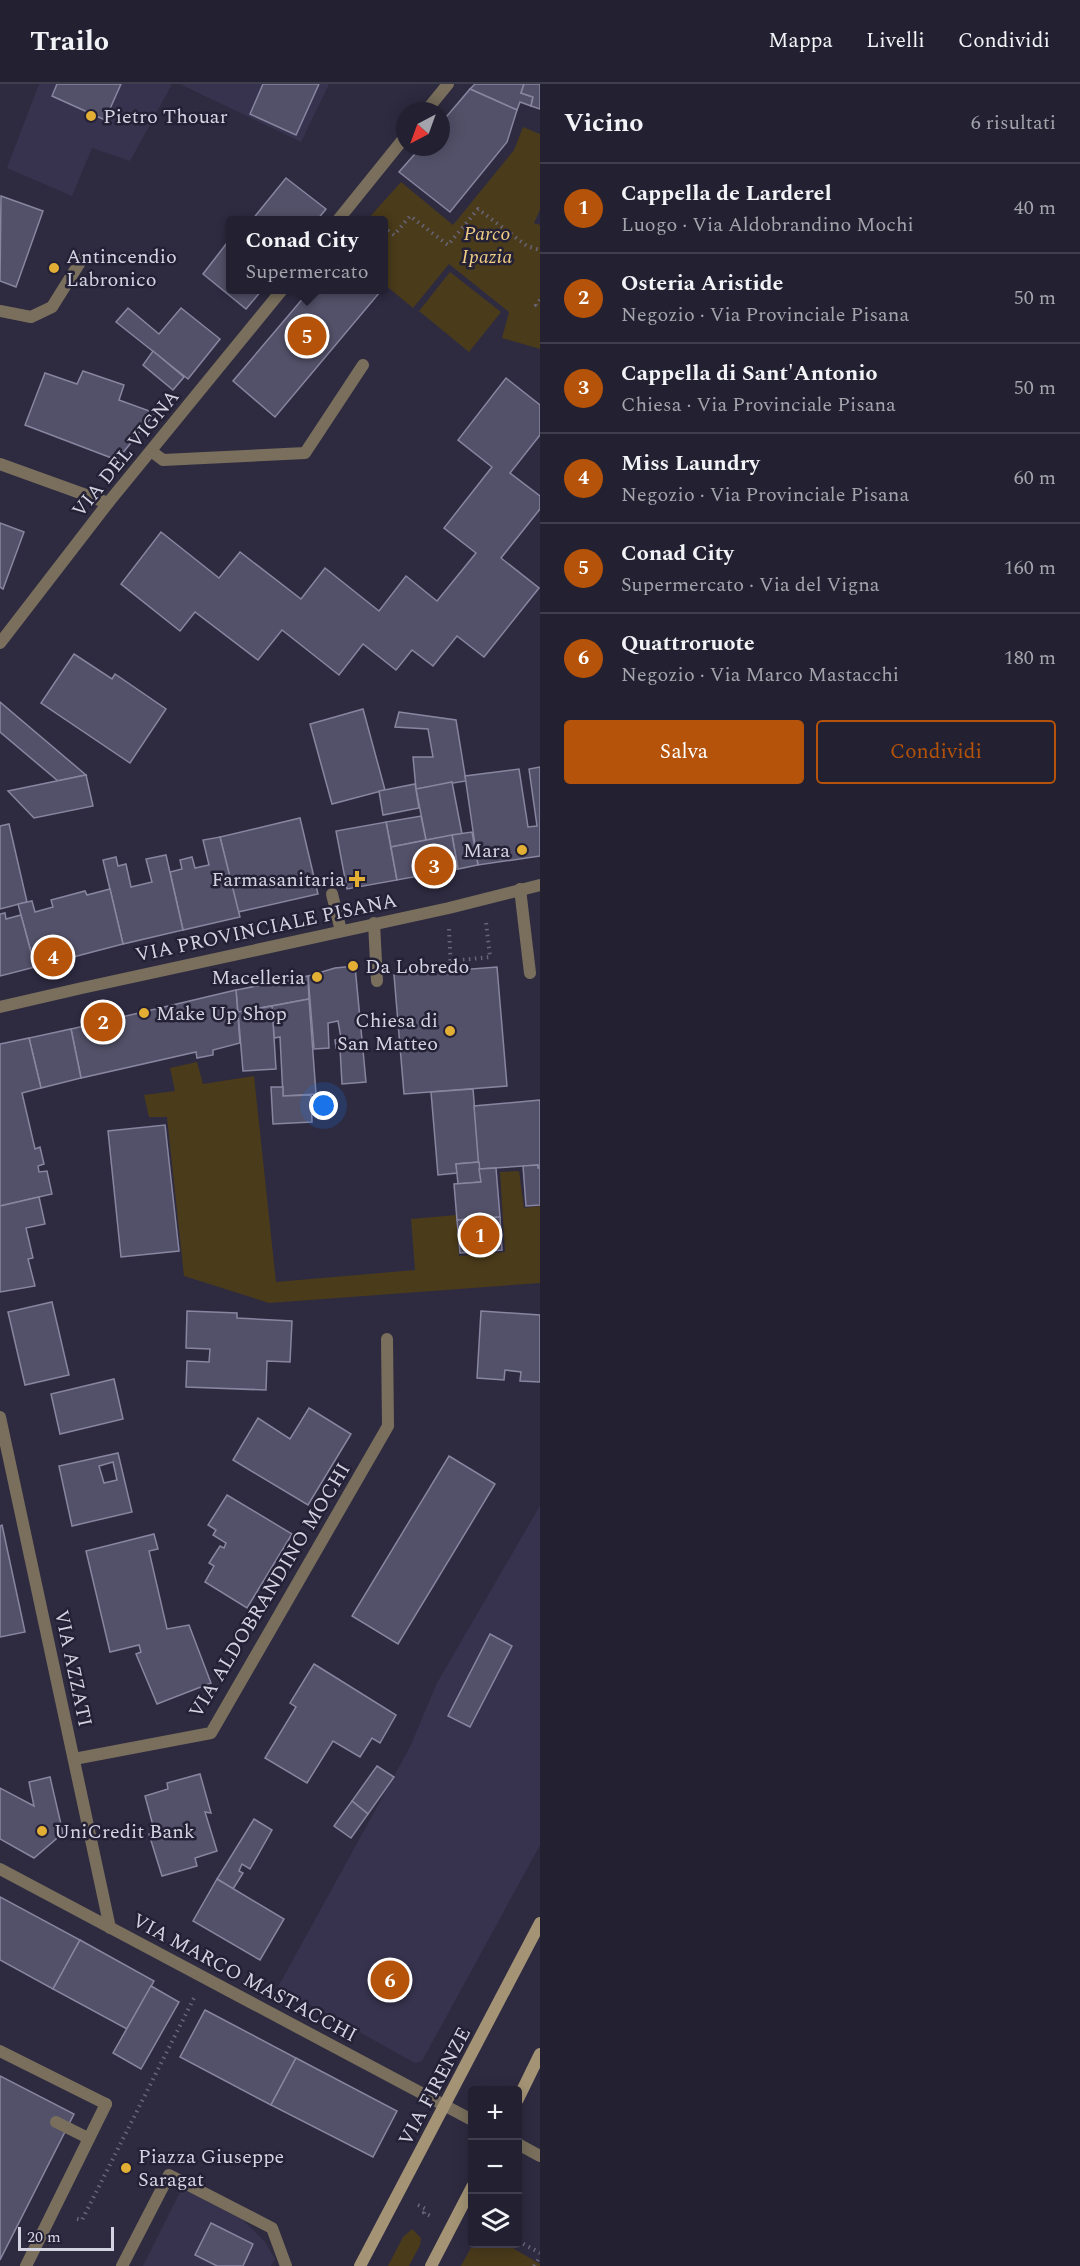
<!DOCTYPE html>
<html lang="it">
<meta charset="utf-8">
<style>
body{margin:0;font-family:Spectral,serif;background:#2a2839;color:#f1f3f6}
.controls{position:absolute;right:18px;bottom:18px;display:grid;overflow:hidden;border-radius:6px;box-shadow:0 3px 15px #0003}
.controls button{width:54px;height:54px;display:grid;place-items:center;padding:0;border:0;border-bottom:2px solid #3f3e4d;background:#222031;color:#f1f3f6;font:30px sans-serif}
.compass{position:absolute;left:396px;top:18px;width:54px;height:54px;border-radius:50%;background:#222031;box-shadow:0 3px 15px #0003;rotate:221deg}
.scale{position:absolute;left:18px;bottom:15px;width:96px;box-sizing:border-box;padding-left:6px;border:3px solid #d4d3e1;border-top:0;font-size:16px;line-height:21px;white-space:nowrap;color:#d4d3e1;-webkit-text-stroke:4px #242136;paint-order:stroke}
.you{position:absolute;left:324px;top:1022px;width:21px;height:21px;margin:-15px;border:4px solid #fff;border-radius:50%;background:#1a73e8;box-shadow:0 0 0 9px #1a73e833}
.badge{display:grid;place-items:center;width:39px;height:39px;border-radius:50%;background:#b45309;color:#fff;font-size:20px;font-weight:700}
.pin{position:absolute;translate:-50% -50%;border:3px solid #fff;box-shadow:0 2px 6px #0006}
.popup{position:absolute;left:226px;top:132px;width:162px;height:78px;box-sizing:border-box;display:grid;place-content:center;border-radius:6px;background:#222031;filter:drop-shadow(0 2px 4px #0005);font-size:20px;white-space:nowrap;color:#a2a3ab}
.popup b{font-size:22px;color:#f1f3f6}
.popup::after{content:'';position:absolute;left:50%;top:100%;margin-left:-12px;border:12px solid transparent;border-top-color:#222031}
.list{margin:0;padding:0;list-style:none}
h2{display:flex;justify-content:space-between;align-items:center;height:78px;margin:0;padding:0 24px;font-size:26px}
h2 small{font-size:20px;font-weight:400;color:#a2a3ab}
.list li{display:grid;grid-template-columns:39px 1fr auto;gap:18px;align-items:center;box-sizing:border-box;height:90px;padding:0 24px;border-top:2px solid #3f3e4d}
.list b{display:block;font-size:22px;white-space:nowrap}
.list p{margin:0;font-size:20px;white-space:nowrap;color:#a2a3ab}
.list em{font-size:20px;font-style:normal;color:#a2a3ab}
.actions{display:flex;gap:12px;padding:18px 24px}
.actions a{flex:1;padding:14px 0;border:2px solid #b45309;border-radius:6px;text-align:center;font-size:21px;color:#b45309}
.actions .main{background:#b45309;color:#fff}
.icon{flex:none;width:33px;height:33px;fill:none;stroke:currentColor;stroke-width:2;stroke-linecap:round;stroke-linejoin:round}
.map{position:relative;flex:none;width:540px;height:2182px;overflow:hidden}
header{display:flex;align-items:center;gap:36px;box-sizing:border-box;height:84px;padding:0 30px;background:#222031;border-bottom:2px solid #3f3e4d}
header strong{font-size:28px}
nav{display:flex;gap:33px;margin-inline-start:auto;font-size:21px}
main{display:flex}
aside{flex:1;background:#222031}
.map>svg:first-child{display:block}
</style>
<header>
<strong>Trailo</strong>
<nav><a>Mappa</a><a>Livelli</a><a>Condividi</a></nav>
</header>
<main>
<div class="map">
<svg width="540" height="2182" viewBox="0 0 540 2182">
<rect width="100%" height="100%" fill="#2e2b41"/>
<g fill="#37334f">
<path d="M39 0H172L130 77 92 64 72 112 7 84Z"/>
<path d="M180 0H329L301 58Z"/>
<path d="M540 1422V1761L422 1977 415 1979 278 1903 410 1663 437 1599Z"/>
<path d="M182 2104 243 2136 265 2158 275 2175 271 2182H143Z"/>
</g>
<g fill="#4a3b1a">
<path d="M523 43 540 50V126L534 139 540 141V265L502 254 509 228 449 180 413 224 384 200 383 136H367L401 98 453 141 514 66Z"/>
<path d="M450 188 501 228 469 268 419 227Z"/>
<path d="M197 978 203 1000 254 992 276 1198 415 1186 411 1135 456 1131 459 1172 505 1168 500 1088 519 1087 524 1124 540 1122V1199L269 1219 184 1192 167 1033H149L144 1011 175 1007 170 984Z"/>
<path d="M412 2145 421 2154 420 2161 409 2182H388L403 2153Z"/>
<path d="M473 2160H506L540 2180V2182H461Z"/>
</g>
<g fill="#535169" stroke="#8885a0" stroke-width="1.5" fill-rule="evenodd">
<path d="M57 0H121L105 36 52 12Z"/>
<path d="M263 0H319L296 51 250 30Z"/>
<path d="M475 0H524L521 9 533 13 531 22 520 18 517 26 470 5Z"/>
<path d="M524 0H540V25L531 22 533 13 521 9Z"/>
<path d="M470 5 517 26 507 58 450 128 399 88 421 63H441V39Z"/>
<path d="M286 94 326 125 317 136H252Z"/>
<path d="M1 112 43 127 16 203 0 197Z"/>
<path d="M230 155V206H262L246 225 203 190Z"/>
<path d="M310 206H377L380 208 275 333 233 297Z"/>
<path d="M128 224 159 250 181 224 220 255 188 295 116 238Z"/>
<path d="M153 267 184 293 173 306 143 281Z"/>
<path d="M83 287 124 301 119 316 155 329 117 376 25 341 45 289 77 300Z"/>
<path d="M506 294 540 321V351L510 389 540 412V425L501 474 539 504 484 573 457 552 433 582 412 566 396 586 363 560 339 591 282 546 258 576 195 528 180 547 121 500 161 448 219 494 240 468 301 515 325 484 379 527 406 492 437 517 476 469 444 444 492 383 458 356Z"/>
<path d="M0 439 24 448 3 505 0 503Z"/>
<path d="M74 570 112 595 115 590 166 625 130 679 41 619Z"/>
<path d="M0 618 86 691 58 697 0 648Z"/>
<path d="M363 625 385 706 332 720 310 640Z"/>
<path d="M399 628 456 636 466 697 416 705 413 673H433L428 645 395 643Z"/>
<path d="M540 683V772L478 781 465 692 519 685 528 743 537 742 529 685Z"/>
<path d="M86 691 93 722 34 734 8 707Z"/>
<path d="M452 698 462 750 426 756 416 705Z"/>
<path d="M415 700 419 724 383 731 379 707Z"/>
<path d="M421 732 426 756 391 763 386 738Z"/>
<path d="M300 734 318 810 238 828 220 753Z"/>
<path d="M386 738 397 796 347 805 336 747Z"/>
<path d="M9 740 27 818 0 825V742Z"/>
<path d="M472 748 478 781 458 785 452 751Z"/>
<path d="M452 751 458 785 397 796 391 763Z"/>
<path d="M220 753 240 833 183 846 170 788 182 785 180 776 192 773 195 784 209 781 203 756Z"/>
<path d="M166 771 183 846 123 860 103 776 116 773 118 782 126 780 131 803 152 798 146 775Z"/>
<path d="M110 805 123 860 35 883 18 820 32 817 35 828 53 823 51 816 85 807 87 811Z"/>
<path d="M5 829 6 835 21 831 35 883 0 892V830Z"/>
<path d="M355 882 366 998 342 1000 340 964H336L335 956 341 954 338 937 328 939 329 964 314 965 308 892 335 884Z"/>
<path d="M497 883 507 1002 404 1010 394 891Z"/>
<path d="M308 892 309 915 238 928 236 906Z"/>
<path d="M236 906 240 959 213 966V971L197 974 196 968 81 994 71 945Z"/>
<path d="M309 915 316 1010 283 1012 280 953 274 954 272 922Z"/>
<path d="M272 922 276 985 243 987 238 928Z"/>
<path d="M71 945 81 994 41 1004 29 954Z"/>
<path d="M29 954 41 1004 22 1009 35 1065 40 1063 44 1080 38 1082 39 1088 47 1087 52 1110 0 1122V960Z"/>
<path d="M271 1003H283V1012L311 1011 312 1038 273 1040Z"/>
<path d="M473 1005 479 1078 456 1080 457 1089 438 1091 431 1008Z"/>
<path d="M540 1016V1084H538V1081L479 1085 474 1022Z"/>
<path d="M165 1041 179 1167 121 1173 108 1047Z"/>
<path d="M479 1078 481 1098 458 1100 456 1080Z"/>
<path d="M538 1081V1084H540V1121L526 1122 523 1082Z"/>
<path d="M496 1084 500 1133 457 1136 454 1100 481 1098 479 1085Z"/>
<path d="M39 1113 45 1140 26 1144 33 1174 28 1175 35 1202 0 1208V1122Z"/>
<path d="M500 1133 502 1166 460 1169 457 1136Z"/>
<path d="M52 1218 69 1291 25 1301 8 1228Z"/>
<path d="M187 1227 237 1229V1234L292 1237 290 1278 267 1277 266 1306 186 1303 187 1277 209 1278 210 1265 186 1264Z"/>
<path d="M481 1227 540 1231V1298L520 1297 521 1288 505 1286 504 1296 477 1294Z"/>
<path d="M114 1295 123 1335 60 1350 51 1310Z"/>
<path d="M309 1324 351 1350 308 1421 233 1376 258 1334 290 1355Z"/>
<path d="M118 1369 132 1428 72 1442 59 1382ZM113 1378 117 1396 104 1399 99 1382Z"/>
<path d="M449 1372 495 1400 398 1560 352 1532Z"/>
<path d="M227 1411 292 1450 247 1524 205 1498 214 1482 209 1479 220 1462 224 1464 226 1459 213 1451 216 1446 208 1441Z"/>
<path d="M2 1441 25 1548 0 1553V1442Z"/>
<path d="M154 1450 158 1465 149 1467 167 1545 189 1541 211 1599 157 1620 136 1570 141 1568 139 1561 110 1568 86 1467Z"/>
<path d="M490 1550 512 1562 470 1643 448 1632Z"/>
<path d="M314 1580 396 1631 380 1659 372 1654 360 1673 333 1657 307 1699 265 1674 296 1623 290 1619Z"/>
<path d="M377 1682 394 1693 368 1730 352 1717Z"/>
<path d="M200 1690 211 1729 205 1728 217 1767 195 1774 197 1782 162 1792 149 1750 155 1749 145 1712 168 1705 167 1699Z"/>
<path d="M50 1693 63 1749 34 1774 0 1755V1704L34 1722 29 1698Z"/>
<path d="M352 1717 368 1730 351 1754 334 1742Z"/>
<path d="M254 1735 272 1746 250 1785 242 1780 239 1787 243 1789 233 1805 217 1795Z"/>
<path d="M217 1795 284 1835 260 1876 193 1837Z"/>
<path d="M0 1813 80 1856 53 1905 0 1876Z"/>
<path d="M80 1856 154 1897 127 1945 53 1905Z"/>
<path d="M151 1902 179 1918 141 1985 113 1969Z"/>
<path d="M205 1926 296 1974 271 2021 180 1973Z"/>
<path d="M296 1974 397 2027 373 2073 271 2021Z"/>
<path d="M0 1992 74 2030 0 2176Z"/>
<path d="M211 2139 253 2160 243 2182H217L195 2171Z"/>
</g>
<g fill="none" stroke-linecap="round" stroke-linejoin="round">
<g stroke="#686579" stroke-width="4" stroke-dasharray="1.5 4.5" stroke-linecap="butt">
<path d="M383 143 394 151 410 132 448 161 478 125 527 162 540 166"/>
<path d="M540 216 536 221 540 224"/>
<path d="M449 845 451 886"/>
<path d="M451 877 490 873 486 838"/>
<path d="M418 2121 426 2125 424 2129 433 2133"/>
<path d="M77 2135 82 2136 194 1914"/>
<path d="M518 2157 540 2169"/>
<path d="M534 2182 540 2173"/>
</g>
<g stroke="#796f5c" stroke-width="12">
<path d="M0 227 31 233 52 223 82 175"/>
<path d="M151 367 163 376 305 369 363 281"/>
<path d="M520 805 530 889"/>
<path d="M332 810 341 847"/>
<path d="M374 839 377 897"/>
<path d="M56 2038 88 2054"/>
<path d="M26 2182 106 2020"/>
<path d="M122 2182 169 2091 272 2144 286 2182"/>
</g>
<g stroke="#796f5c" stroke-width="12">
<path d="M426 27 448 0"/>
<path d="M338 136 405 53"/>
<path d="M0 380 108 419"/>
<path d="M0 559 108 419 282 206"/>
<path d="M0 1333 110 1844"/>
<path d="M74 1675 211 1649 388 1342 387 1255"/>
<path d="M0 1967 106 2020"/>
</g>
<g stroke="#796f5c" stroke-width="12">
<path d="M0 923 82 904 449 824 540 801"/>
<path d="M0 1785 472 2036"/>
<path d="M518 2060 540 2072"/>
</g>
<g stroke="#a49475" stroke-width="12">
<path d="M518 2015 540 1970"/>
<path d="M360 2182 540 1839"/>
<path d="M431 2182 472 2103"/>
</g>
</g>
<g fill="#e2af34" stroke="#242136" stroke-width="2">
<circle cx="91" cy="32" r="6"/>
<circle cx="54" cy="184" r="6"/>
<circle cx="522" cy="766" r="6"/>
<path d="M354 786h6v6h6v6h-6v6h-6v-6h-6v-6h6z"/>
<circle cx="353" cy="882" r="6"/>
<circle cx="317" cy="893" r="6"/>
<circle cx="144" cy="929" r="6"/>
<circle cx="450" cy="947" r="6"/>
<circle cx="42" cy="1747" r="6"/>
<circle cx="126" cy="2084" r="6"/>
</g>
<g text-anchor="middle" stroke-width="5" stroke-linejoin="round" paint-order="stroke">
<g font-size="20" fill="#d4d3e1" stroke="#242136" text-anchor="start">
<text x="103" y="39">Pietro Thouar</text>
<text x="66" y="179">Antincendio<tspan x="66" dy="23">Labronico</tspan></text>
<text x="510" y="773" text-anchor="end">Mara</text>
<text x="345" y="802" text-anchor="end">Farmasanitaria</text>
<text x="365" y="889">Da Lobredo</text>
<text x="305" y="900" text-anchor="end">Macelleria</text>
<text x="156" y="936">Make Up Shop</text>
<text x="438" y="943" text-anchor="end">Chiesa di<tspan x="438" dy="23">San Matteo</tspan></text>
<text x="54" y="1754">UniCredit Bank</text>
<text x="138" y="2079">Piazza Giuseppe<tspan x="138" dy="23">Saragat</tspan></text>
</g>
<g font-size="20" font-style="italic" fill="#f1cd84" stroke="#242136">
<text x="487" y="156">Parco<tspan x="487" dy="23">Ipazia</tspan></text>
</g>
<g font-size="20" fill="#d4d3e1" stroke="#242136">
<text transform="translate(125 369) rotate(-51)" y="7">VIA DEL VIGNA</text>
<text transform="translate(266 843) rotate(-12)" y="7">VIA PROVINCIALE PISANA</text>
<text transform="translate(269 1506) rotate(-59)" y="7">VIA ALDOBRANDINO MOCHI</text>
<text transform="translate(74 1584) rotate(78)" y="7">VIA AZZATI</text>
<text transform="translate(245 1893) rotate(28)" y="7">VIA MARCO MASTACCHI</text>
<text transform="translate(434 2002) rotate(-62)" y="7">VIA FIRENZE</text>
</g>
</g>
</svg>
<div class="controls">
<button>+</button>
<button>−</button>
<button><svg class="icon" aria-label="layers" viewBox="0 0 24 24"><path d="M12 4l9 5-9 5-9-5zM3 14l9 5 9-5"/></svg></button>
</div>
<svg class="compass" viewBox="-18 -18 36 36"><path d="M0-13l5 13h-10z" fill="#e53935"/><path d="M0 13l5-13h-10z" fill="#a2a3ab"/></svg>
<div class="scale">20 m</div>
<div class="you"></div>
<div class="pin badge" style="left:480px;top:1151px">1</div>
<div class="pin badge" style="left:103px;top:938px">2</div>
<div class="pin badge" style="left:434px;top:782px">3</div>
<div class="pin badge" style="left:53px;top:873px">4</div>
<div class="pin badge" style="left:307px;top:252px">5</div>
<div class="popup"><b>Conad City</b>Supermercato</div>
<div class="pin badge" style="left:390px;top:1896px">6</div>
</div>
<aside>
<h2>Vicino<small>6 risultati</small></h2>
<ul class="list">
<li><span class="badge">1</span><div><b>Cappella de Larderel</b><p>Luogo · Via Aldobrandino Mochi</p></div><em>40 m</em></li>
<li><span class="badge">2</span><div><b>Osteria Aristide</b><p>Negozio · Via Provinciale Pisana</p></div><em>50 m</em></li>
<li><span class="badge">3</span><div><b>Cappella di Sant'Antonio</b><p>Chiesa · Via Provinciale Pisana</p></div><em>50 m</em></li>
<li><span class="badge">4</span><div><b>Miss Laundry</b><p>Negozio · Via Provinciale Pisana</p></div><em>60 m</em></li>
<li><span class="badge">5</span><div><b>Conad City</b><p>Supermercato · Via del Vigna</p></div><em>160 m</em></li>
<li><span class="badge">6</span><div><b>Quattroruote</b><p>Negozio · Via Marco Mastacchi</p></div><em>180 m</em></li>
</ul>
<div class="actions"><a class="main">Salva</a><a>Condividi</a></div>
</aside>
</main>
